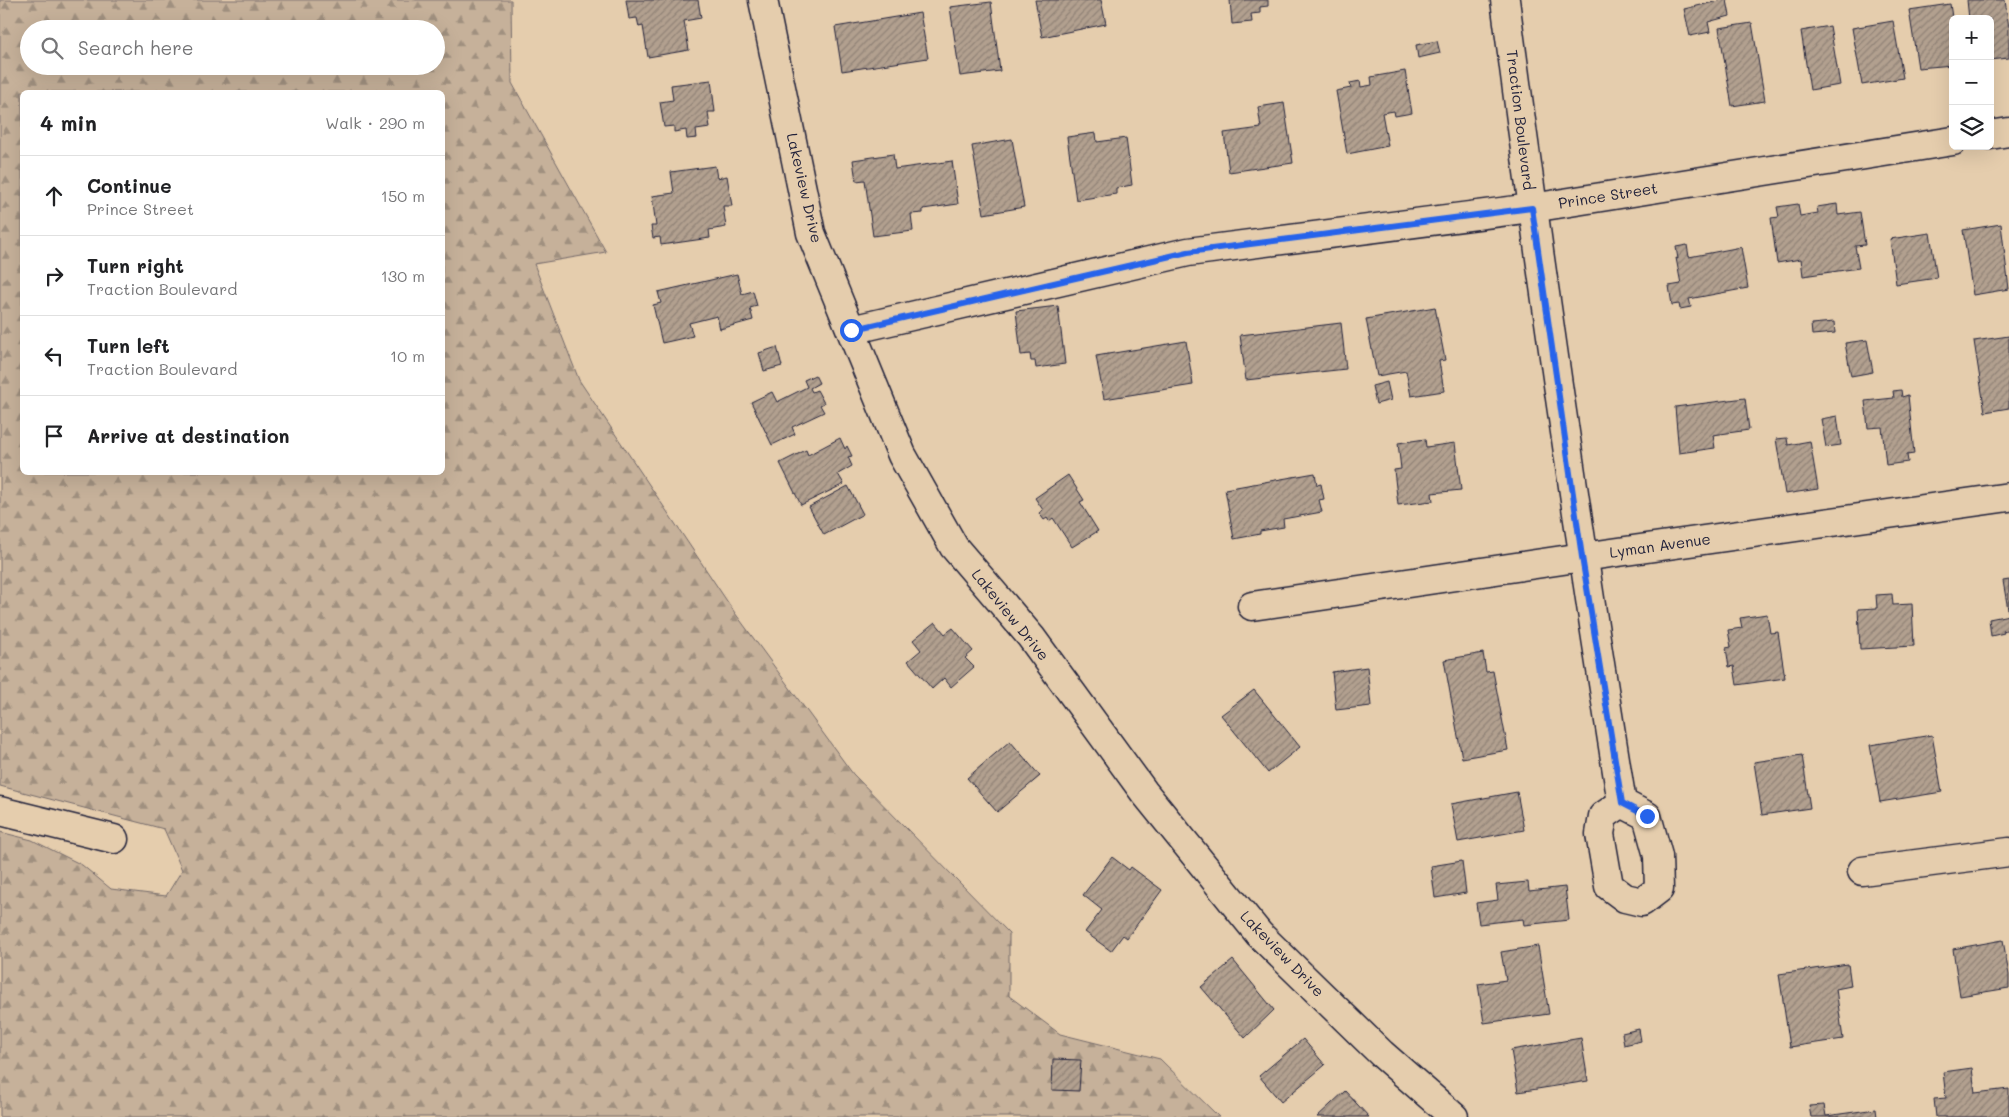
<!DOCTYPE html>
<meta charset="utf-8">
<style>
body{margin:0;font-family:Mali,sans-serif;background:#f6f6f6;color:#202124}
.controls{position:absolute;right:15px;top:15px;display:grid;overflow:hidden;border-radius:8px;box-shadow:0 5px 20px #0002}
.controls button{width:45px;height:45px;display:grid;place-items:center;padding:0;border:0;border-bottom:1px solid #e0e0e0;background:#fff;color:#202124;font:25px sans-serif}
.stop{position:absolute;width:15px;height:15px;margin:-11px;border:4px solid #2563eb;border-radius:50%;background:#fff}
.stop.end{background:#2563eb;border-color:#fff;box-shadow:0 1px 5px #0008}
.list{margin:0;padding:0;list-style:none}
h2{display:flex;justify-content:space-between;align-items:center;height:65px;margin:0;padding:0 20px;font-size:21px}
h2 small{font-size:16px;font-weight:400;color:#757577}
.list li{display:grid;grid-template-columns:32px 1fr auto;gap:15px;align-items:center;box-sizing:border-box;height:80px;padding:0 20px;border-top:1px solid #e0e0e0}
.list b{display:block;font-size:19px;white-space:nowrap}
.list p{margin:0;font-size:16px;white-space:nowrap;color:#757577}
.list em{font-size:16px;font-style:normal;color:#757577}
.icon{flex:none;width:28px;height:28px;fill:none;stroke:currentColor;stroke-width:2;stroke-linecap:round;stroke-linejoin:round}
.map{position:relative;flex:none;width:2009px;height:1117px;overflow:hidden}
.search{position:absolute;background:#fff;box-shadow:0 5px 20px #0002;left:20px;top:20px;width:425px;height:55px;display:flex;align-items:center;gap:12px;box-sizing:border-box;padding:0 18px;border-radius:28px;color:#757577;font-size:19px}
.panel{position:absolute;background:#fff;box-shadow:0 5px 20px #0002;left:20px;top:90px;width:425px;height:385px;border-radius:8px}
.map>svg:first-child{display:block}
</style>
<div class="map">
<svg width="2009" height="1117" viewBox="0 0 2009 1117">
<defs>
<pattern id="forest-firs" width="22" height="20" patternUnits="userSpaceOnUse" patternTransform="scale(1.25)"><rect width="22" height="20" fill="#c6b19a"/><path d="M5 1l3.5 6h-7zM16 11l3.5 6h-7z" fill="#a0907f"/></pattern>
<pattern id="building-hatch" width="6" height="6" patternUnits="userSpaceOnUse" patternTransform="scale(1.25)"><rect width="6" height="6" fill="#b2a08f"/><path d="M-1 1l2-2M0 6l6-6M5 7l2-2" fill="none" stroke="#908276"/></pattern>
</defs>
<rect width="100%" height="100%" fill="#e5cdad"/>
<filter id="ink" filterUnits="userSpaceOnUse"><feTurbulence type="fractalNoise" baseFrequency=".02" numOctaves="2"/><feDisplacementMap in="SourceGraphic" scale="10" xChannelSelector="R" yChannelSelector="G"/><feConvolveMatrix kernelMatrix="1 2 1 2 8 2 1 2 1" color-interpolation-filters="sRGB"/></filter>
<g filter="url(#ink)">
<path fill="url(#forest-firs)" stroke="#746a6a" fill-rule="evenodd" d="M0 0H511L512 83 606 252 534 264 579 380 735 613 853 774 1009 933V996L1060 1034 1160 1059 1219 1117H0V832L32 840 82 865 111 889 166 896 182 870 164 829 0 786ZM29 29H436V66H29ZM22 92H442V472H22Z"/>
<g fill="url(#building-hatch)" stroke="#22223b">
<path d="M626 0H698L701 18 684 21 689 50 648 57 643 26 639 27 637 18 629 19Z"/>
<path d="M1035 0H1101L1106 24 1042 37Z"/>
<path d="M1230 0H1268V6L1260 7V13L1251 14 1252 22 1232 24Z"/>
<path d="M1723 0H1727L1730 16 1708 22 1710 32 1690 36 1684 9Z"/>
<path d="M1967 0H2005L2009 28V58L1990 60V19H1969Z"/>
<path d="M991 2 1000 71 960 76 950 7Z"/>
<path d="M1950 4 1953 24V65L1918 68 1909 10Z"/>
<path d="M920 13 928 58 842 71 835 27Z"/>
<path d="M1893 21 1903 78 1862 85 1852 28Z"/>
<path d="M1752 23 1765 101 1732 106 1719 28Z"/>
<path d="M1830 26 1840 85 1810 90 1801 31Z"/>
<path d="M1437 41 1440 53 1418 58 1416 45Z"/>
<path d="M1405 71 1412 113 1395 116 1394 111 1382 113 1388 146 1347 154 1336 91 1351 88 1350 83 1360 81 1361 87 1372 85 1371 77Z"/>
<path d="M711 80 715 112H708L710 128 696 130 697 138 687 139 686 130 674 132V126L664 127 660 102 673 100 671 85Z"/>
<path d="M1284 103 1293 163 1229 172 1224 133 1261 128 1258 107Z"/>
<path d="M1096 133 1097 142 1126 138 1132 185 1116 188V194L1076 200 1067 137Z"/>
<path d="M1012 139 1024 207 984 214 972 146Z"/>
<path d="M893 154 895 169 952 161 958 204 923 209V213L911 214 913 231 873 236 865 180 856 181 853 160Z"/>
<path d="M715 166 717 178 727 176 732 206H723L726 227 709 230 710 238 661 245 660 237 653 238 651 226H656L652 196 674 193 671 172Z"/>
<path d="M1798 204 1800 216 1818 213 1817 207 1837 204 1838 215 1860 212 1865 245 1855 246 1859 268 1803 276 1801 259 1777 263 1771 218 1779 217 1777 207Z"/>
<path d="M2001 224 2009 289 1973 295 1963 230Z"/>
<path d="M1930 233 1937 278 1896 284 1890 239Z"/>
<path d="M1687 245 1689 257 1741 247 1748 288 1689 299 1691 307 1680 309 1679 304 1672 305 1669 286 1681 284 1676 258 1678 259 1676 247Z"/>
<path d="M737 274 742 294 753 291 757 306 750 308 753 320 720 329 717 316 689 323 693 336 662 343 653 305 661 303 658 292Z"/>
<path d="M1058 306 1065 364 1036 368 1035 361H1031L1030 354 1021 355 1016 311Z"/>
<path d="M1435 307 1445 360 1439 361 1444 391 1411 396 1406 371 1377 376 1366 319Z"/>
<path d="M1834 322 1835 333 1812 335 1811 324Z"/>
<path d="M1341 323 1346 369 1246 380 1240 335Z"/>
<path d="M2009 336V408L1985 412 1974 341Z"/>
<path d="M1867 340 1873 372 1851 376 1845 343Z"/>
<path d="M1186 341 1193 385 1104 399 1096 356Z"/>
<path d="M777 347 782 366 764 371 759 353Z"/>
<path d="M815 375 819 383 810 388 812 392 817 390 824 403 820 405 824 412 792 427 795 434 772 445 751 402 772 392 777 402 807 387 804 380Z"/>
<path d="M1387 382 1391 400 1376 404 1372 386Z"/>
<path d="M1901 390 1902 397 1908 395 1914 454 1907 455 1908 462 1886 465 1882 427 1868 428 1865 401 1894 398 1893 391Z"/>
<path d="M1745 398 1749 430 1713 435 1715 448 1679 453 1675 407Z"/>
<path d="M1837 416 1841 445 1826 447 1821 419Z"/>
<path d="M840 438 845 449 847 446 852 456 848 457 852 466 838 474 844 484 801 505 780 463 806 450 808 455Z"/>
<path d="M1787 438 1788 445 1810 441 1818 489 1785 494 1776 439Z"/>
<path d="M1425 439 1426 447 1455 443 1461 490 1432 493 1433 501 1398 505 1394 470 1401 469 1398 443Z"/>
<path d="M1315 473 1317 485 1321 484 1324 499 1319 500 1322 512 1283 519 1284 527 1260 531V534L1234 539 1225 489Z"/>
<path d="M1068 475 1084 500 1080 502 1098 531 1072 547 1053 518 1049 521 1047 518 1044 520 1039 513 1043 510 1035 498Z"/>
<path d="M848 486 863 514 824 535 809 507Z"/>
<path d="M2009 580V629L2003 631 2004 633 1991 636 1989 619 2009 615 2003 581Z"/>
<path d="M1892 594 1893 605 1912 604 1914 646 1860 649 1858 609 1877 608 1876 595Z"/>
<path d="M1767 614 1770 633 1778 632 1785 678 1737 685 1734 666 1729 667 1726 648 1731 647 1728 630 1742 628 1740 618Z"/>
<path d="M935 622 945 634 953 628 973 651 965 658 974 667 951 687 944 678 932 689 908 661 921 650 913 640Z"/>
<path d="M1483 653 1486 672 1493 671 1508 750 1462 758 1444 660Z"/>
<path d="M1367 667 1371 706 1336 710 1332 672Z"/>
<path d="M1254 690 1300 747 1268 773 1221 715Z"/>
<path d="M1932 735 1942 792 1880 802 1870 745Z"/>
<path d="M1010 741 1040 776 997 812 967 778Z"/>
<path d="M1802 755 1810 808 1762 815 1754 762Z"/>
<path d="M1517 792 1524 830 1458 842 1451 804Z"/>
<path d="M1112 857 1129 870 1131 867 1162 890 1127 938 1123 935 1111 951 1085 932 1102 910 1083 895Z"/>
<path d="M1462 861 1466 893 1435 898 1431 866Z"/>
<path d="M1528 882 1529 891 1565 887 1569 920 1524 925 1523 919 1479 924 1476 903 1498 900 1496 885Z"/>
<path d="M2003 940 2009 975V988L1960 996 1953 949Z"/>
<path d="M1538 946 1549 1014 1484 1023 1478 984 1506 980 1501 952Z"/>
<path d="M1233 960 1274 1010 1245 1038 1201 987Z"/>
<path d="M1848 964 1851 986 1836 989 1843 1039 1790 1047 1779 974Z"/>
<path d="M1639 1029 1641 1041 1624 1045 1622 1033Z"/>
<path d="M1581 1038 1588 1081 1518 1092 1511 1050Z"/>
<path d="M1303 1039 1325 1065 1281 1102 1259 1076Z"/>
<path d="M1053 1059 1081 1060 1079 1091 1052 1090Z"/>
<path d="M1972 1068 1975 1093 2009 1089V1117H1936L1934 1099 1946 1098 1943 1072Z"/>
<path d="M1345 1091 1369 1117H1317Z"/>
<path d="M1824 1105 1826 1116 1876 1109 1877 1117H1811L1809 1106Z"/>
</g>
<g fill="none" stroke-linecap="round" stroke-linejoin="round">
<defs>
<g id="minor">
<path d="M763 0 811 233 902 455 954 547 1031 637 1144 792 1259 934 1382 1054 1454 1117"/>
<path d="M1505 0C1540 268 1579 536 1622 803L1603 816 1600 834 1609 886 1625 898 1642 902 1659 889 1658 856 1647 816 1622 803"/>
<path d="M1990 135 2009 132"/>
<path d="M851 330 1188 252 1532 208 1953 141"/>
<path d="M1252 606 1583 557 2009 497"/>
<path d="M0 811 114 839"/>
<path d="M1862 871 2009 852"/>
</g>
</defs>
<use href="#minor" stroke="#22223b" stroke-width="31"/>
<use href="#minor" stroke="#e5cdad" stroke-width="28"/>
</g>
</g>
<g fill="none" stroke-linecap="round" stroke-linejoin="round" filter="url(#ink)">
<path stroke="#2563eb" stroke-width="6" d="M851 330 1188 252 1532 208 1582 557 1622 803 1647 816"/>
</g>
<g text-anchor="middle" stroke-width="4" stroke-linejoin="round" paint-order="stroke">
<g font-size="15" fill="#22223b" stroke="#e5cdad">
<text transform="translate(1520 120) rotate(83)" y="5">Traction Boulevard</text>
<text transform="translate(804 188) rotate(77)" y="5">Lakeview Drive</text>
<text transform="translate(1608 196) rotate(-9)" y="5">Prince Street</text>
<text transform="translate(1660 546) rotate(-8)" y="5">Lyman Avenue</text>
<text transform="translate(1010 615) rotate(51)" y="5">Lakeview Drive</text>
<text transform="translate(1282 954) rotate(46)" y="5">Lakeview Drive</text>
</g>
</g>
</svg>
<div class="controls">
<button>+</button>
<button>−</button>
<button><svg class="icon" aria-label="layers" viewBox="0 0 24 24"><path d="M12 4l9 5-9 5-9-5zM3 14l9 5 9-5"/></svg></button>
</div>
<div class="stop" style="left:851px;top:330px"></div>
<div class="stop end" style="left:1647px;top:816px"></div>
<div class="search"><svg class="icon" aria-label="search" viewBox="0 0 24 24"><circle cx="10" cy="10" r="6"/><path d="M15 15l6 6"/></svg>Search here</div>
<section class="panel">
<h2>4 min<small>Walk · 290 m</small></h2>
<ul class="list">
<li><svg class="icon" aria-label="ahead" viewBox="0 0 24 24"><path d="M12 20V5M6 11l6-6 6 6"/></svg><div><b>Continue</b><p>Prince Street</p></div><em>150 m</em></li>
<li><svg class="icon" aria-label="right" viewBox="0 0 24 24"><path d="M7 20v-9h11M14 6l5 5-5 5"/></svg><div><b>Turn right</b><p>Traction Boulevard</p></div><em>130 m</em></li>
<li><svg class="icon" aria-label="left" viewBox="0 0 24 24"><path d="M17 20v-9H6M10 6l-5 5 5 5"/></svg><div><b>Turn left</b><p>Traction Boulevard</p></div><em>10 m</em></li>
<li><svg class="icon" aria-label="arrive" viewBox="0 0 24 24"><path d="M6 21V4h12l-3 4 3 4H6"/></svg><div><b>Arrive at destination</b></div></li>
</ul>
</section>
</div>
